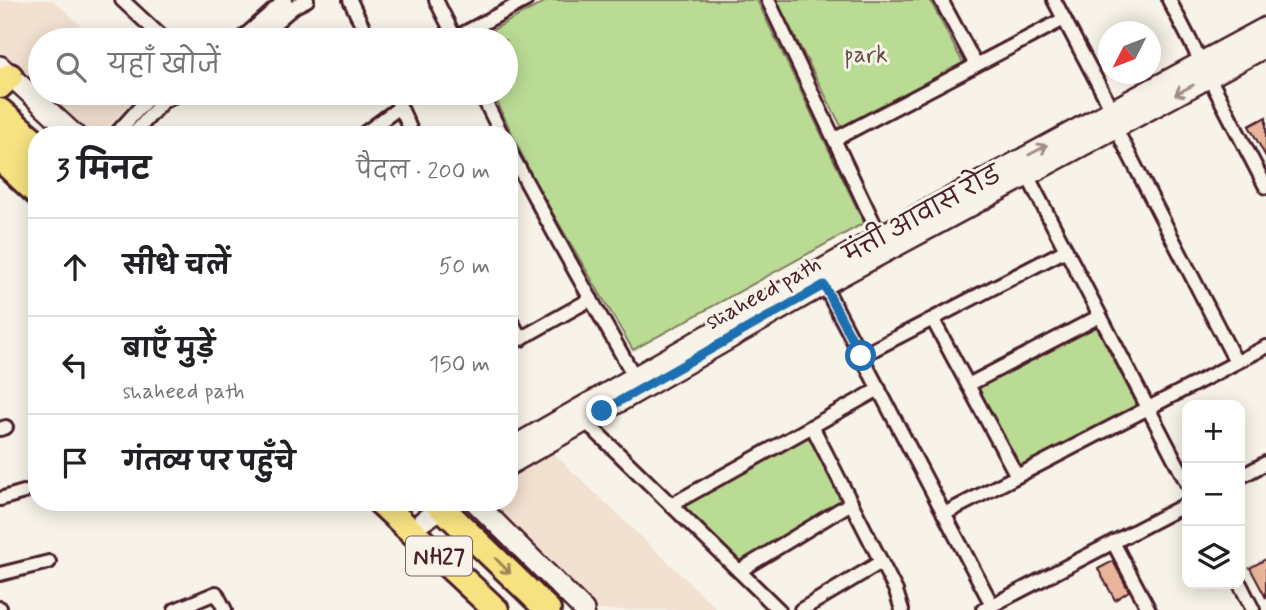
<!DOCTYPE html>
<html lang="hi">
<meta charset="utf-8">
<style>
body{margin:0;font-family:Mynerve,"Playpen Sans Deva",sans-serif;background:#f2f2f2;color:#202124}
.controls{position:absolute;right:21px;bottom:21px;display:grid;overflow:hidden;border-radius:14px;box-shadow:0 4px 18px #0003}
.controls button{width:63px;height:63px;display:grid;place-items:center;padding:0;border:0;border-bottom:2px solid #e0e0e0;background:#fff;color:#202124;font:35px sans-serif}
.compass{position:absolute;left:1098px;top:21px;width:63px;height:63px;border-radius:50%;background:#fff;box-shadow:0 4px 18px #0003;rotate:228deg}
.stop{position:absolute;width:21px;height:21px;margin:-16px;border:5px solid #1f6fb2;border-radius:50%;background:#fff}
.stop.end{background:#1f6fb2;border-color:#fff;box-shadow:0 2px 7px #0008}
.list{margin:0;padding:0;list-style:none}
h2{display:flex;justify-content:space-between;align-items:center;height:91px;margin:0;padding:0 28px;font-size:30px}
h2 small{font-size:23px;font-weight:400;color:#757577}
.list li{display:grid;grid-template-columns:46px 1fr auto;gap:21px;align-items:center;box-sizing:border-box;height:98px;padding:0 28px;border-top:2px solid #e0e0e0}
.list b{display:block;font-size:26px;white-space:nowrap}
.list p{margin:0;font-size:23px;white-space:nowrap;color:#757577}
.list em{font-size:23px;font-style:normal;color:#757577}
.icon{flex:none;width:38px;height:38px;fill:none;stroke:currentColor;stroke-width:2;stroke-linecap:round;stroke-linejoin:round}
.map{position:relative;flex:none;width:1266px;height:610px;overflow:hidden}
.search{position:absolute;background:#fff;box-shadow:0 4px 18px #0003;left:28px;top:28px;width:490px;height:77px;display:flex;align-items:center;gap:18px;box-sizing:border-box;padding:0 24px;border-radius:38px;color:#757577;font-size:26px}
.panel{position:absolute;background:#fff;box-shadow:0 4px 18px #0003;left:28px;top:126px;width:490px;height:385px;border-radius:28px}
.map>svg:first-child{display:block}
</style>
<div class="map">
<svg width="1266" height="610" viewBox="0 0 1266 610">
<rect width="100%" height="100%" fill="#f7f3e8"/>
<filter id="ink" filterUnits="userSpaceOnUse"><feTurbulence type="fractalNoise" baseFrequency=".0143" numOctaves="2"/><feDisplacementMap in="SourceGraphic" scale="14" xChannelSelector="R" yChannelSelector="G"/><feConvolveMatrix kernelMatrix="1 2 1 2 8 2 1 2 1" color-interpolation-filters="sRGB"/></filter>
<g filter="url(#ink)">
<g fill="#f2e0d1">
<path d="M0 0H53L97 40H40V93H140L100 135H82L0 59Z"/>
<path d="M552 452 718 610H573L464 506 470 502H509V478Z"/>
</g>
<g fill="#badb94" stroke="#827d60" stroke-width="2">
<path d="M548 0H757L864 223 633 350 535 183 493 93H506V40H474Z"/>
<path d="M776 0H930L964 65 842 128Z"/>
<path d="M1096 326 1137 405 1019 466 978 387Z"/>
<path d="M808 436 842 502 741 562 683 505Z"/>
</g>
<g fill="#e8b59a" stroke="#4a1f2b" stroke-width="2">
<path d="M1266 117V157L1249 126Z"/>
<path d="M1266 559V598L1250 568Z"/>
<path d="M1113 561 1129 591 1115 600 1098 569Z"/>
</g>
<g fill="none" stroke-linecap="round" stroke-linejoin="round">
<defs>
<g id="street">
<path d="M122 0 165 40"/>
<path d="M350 0 369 40"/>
<path d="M436 0 456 40"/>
<path d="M768 0 880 236"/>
<path d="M941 0 976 65"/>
<path d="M1054 0 1112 110"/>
<path d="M1169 0 1266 187"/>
<path d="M455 38 526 0"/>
<path d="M240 40 285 0"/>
<path d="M255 40 295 6 307 0"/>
<path d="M394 93 413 135"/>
<path d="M481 93 502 135"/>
<path d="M1115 127 1236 362"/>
<path d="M115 135 153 93"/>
<path d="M133 135 162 102 179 93"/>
<path d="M362 135 400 107"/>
<path d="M835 139 1064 19"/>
<path d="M509 150 566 255 634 376"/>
<path d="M1027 175 1187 483"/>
<path d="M824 285 992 605"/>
<path d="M509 317 521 339"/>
<path d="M933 320 1017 476"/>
<path d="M509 345 591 299"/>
<path d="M861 356 1066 250"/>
<path d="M968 385 1100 316"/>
<path d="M585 421 779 610"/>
<path d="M812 426 896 591 902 610"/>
<path d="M0 429 6 427"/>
<path d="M1240 477 1266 463"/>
<path d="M0 499 24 492"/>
<path d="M671 505 879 389"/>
<path d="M944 514 1266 347"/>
<path d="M1113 542 1149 610"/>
<path d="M739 571 851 503"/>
<path d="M0 574 49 562"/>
<path d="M1240 584 1253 610"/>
<path d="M0 608V610"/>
<path d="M175 610 216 593 225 610"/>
<path d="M801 610 881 562"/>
<path d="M983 610 1187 504"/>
</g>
<g id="secondary">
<path d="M0 66 75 135"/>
<path d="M509 449 901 224 1266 27"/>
<path d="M509 465 813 291 1266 47"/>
<path d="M475 502 584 610"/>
<path d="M423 521 451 502"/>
</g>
<g id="highway">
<path d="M0 86 10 76"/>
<path d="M0 111 37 143"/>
<path d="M0 136 37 170"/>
<path d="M4 162 37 193"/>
<path d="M380 502 496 610"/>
<path d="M436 502 548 610"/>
</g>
</defs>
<use href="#street" stroke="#4a1f2b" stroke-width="18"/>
<use href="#secondary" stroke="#4a1f2b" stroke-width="24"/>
<use href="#highway" stroke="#4a1f2b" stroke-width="30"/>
<use href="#street" stroke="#f7f3e8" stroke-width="12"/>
<use href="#secondary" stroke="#f7f3e8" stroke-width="19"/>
<use href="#highway" stroke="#f6e281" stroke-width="24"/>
</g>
<defs><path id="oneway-shaft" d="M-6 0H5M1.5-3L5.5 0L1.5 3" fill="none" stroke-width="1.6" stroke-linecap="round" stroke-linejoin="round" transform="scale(1.75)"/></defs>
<g stroke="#a0898a">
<use href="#oneway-shaft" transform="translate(1184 90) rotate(152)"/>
<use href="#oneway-shaft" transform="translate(1038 150) rotate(-28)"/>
</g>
<use stroke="#a08056" href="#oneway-shaft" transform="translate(503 566) rotate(45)"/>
</g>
<g fill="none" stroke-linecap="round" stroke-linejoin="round" filter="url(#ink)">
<path stroke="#1f6fb2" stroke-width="9" d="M602 411 824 285 861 356"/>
</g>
<g text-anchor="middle" stroke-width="6" stroke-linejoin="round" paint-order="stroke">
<rect fill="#f7f3e8" stroke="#7e5f64" stroke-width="2" x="406" y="536.5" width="66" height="39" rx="5"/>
<g font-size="23" font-weight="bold" fill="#4a1f2b">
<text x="439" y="564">NH27</text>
</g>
<g font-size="24" fill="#664e45" stroke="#f7f3e8">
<text x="866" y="62">park</text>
</g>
<g font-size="24" fill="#4a1f2b" stroke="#f7f3e8">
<text transform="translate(922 214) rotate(-29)" y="8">मंत्ती आवास रोड</text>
<text transform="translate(763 292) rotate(-29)" y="8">shaheed path</text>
</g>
</g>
</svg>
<div class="controls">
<button>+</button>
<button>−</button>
<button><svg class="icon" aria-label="layers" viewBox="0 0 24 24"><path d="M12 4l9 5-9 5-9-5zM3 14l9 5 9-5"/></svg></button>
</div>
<svg class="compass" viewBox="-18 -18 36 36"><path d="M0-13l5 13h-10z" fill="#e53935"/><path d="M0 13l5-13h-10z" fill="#757577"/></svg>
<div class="stop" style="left:861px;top:356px"></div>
<div class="stop end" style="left:602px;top:411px"></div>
<div class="search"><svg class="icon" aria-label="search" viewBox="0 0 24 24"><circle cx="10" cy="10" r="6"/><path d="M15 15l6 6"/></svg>यहाँ खोजें</div>
<section class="panel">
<h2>3 मिनट<small>पैदल · 200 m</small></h2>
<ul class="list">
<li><svg class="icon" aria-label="ahead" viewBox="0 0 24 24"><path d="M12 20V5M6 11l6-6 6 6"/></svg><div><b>सीधे चलें</b></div><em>50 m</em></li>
<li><svg class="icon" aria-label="left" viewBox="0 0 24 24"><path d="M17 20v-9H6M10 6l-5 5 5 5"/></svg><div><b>बाएँ मुड़ें</b><p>shaheed path</p></div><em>150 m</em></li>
<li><svg class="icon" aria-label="arrive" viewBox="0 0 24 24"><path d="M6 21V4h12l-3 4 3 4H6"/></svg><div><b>गंतव्य पर पहुँचे</b></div></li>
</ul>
</section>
</div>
